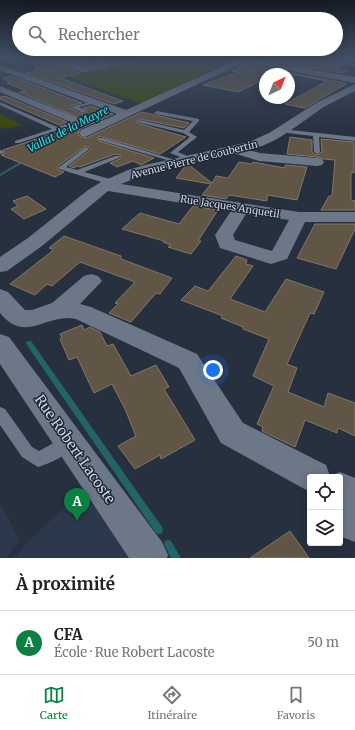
<!DOCTYPE html>
<html lang="fr">
<meta charset="utf-8">
<style>
body{margin:0;font-family:Merriweather,serif;background:#f6f6f6;color:#222}
.controls{position:absolute;right:12px;bottom:12px;display:grid;overflow:hidden;border-radius:4px;box-shadow:0 2px 10px #0003}
.controls button{width:36px;height:36px;display:grid;place-items:center;padding:0;border:0;border-bottom:1px solid #e0e0e0;background:#fff;color:#222;font:20px sans-serif}
.compass{position:absolute;left:259px;top:68px;width:36px;height:36px;border-radius:50%;background:#fff;box-shadow:0 2px 10px #0003;rotate:43deg}
.you{position:absolute;left:213px;top:370px;width:14px;height:14px;margin:-10px;border:3px solid #fff;border-radius:50%;background:#1a73e8;box-shadow:0 0 0 6px #1a73e833}
.badge{display:grid;place-items:center;width:26px;height:26px;border-radius:50%;background:#0b8043;color:#fff;font-size:13px;font-weight:700}
.pin{position:absolute;translate:-50% -33px;filter:drop-shadow(0 1px 2px #0008)}
.pin::after{content:'';position:absolute;top:21px;width:14px;height:12px;background:inherit;clip-path:polygon(0 0,100% 0,50% 100%)}
.list{margin:0;padding:0;list-style:none}
h2{display:flex;justify-content:space-between;align-items:center;height:52px;margin:0;padding:0 16px;font-size:17px}
h2 small{font-size:13px;font-weight:400;color:#767676}
.list li{display:grid;grid-template-columns:26px 1fr auto;gap:12px;align-items:center;box-sizing:border-box;height:64px;padding:0 16px;border-top:1px solid #e0e0e0}
.list b{display:block;font-size:15px;white-space:nowrap}
.list p{margin:0;font-size:13px;white-space:nowrap;color:#767676}
.list em{font-size:13px;font-style:normal;color:#767676}
.icon{flex:none;width:22px;height:22px;fill:none;stroke:currentColor;stroke-width:2;stroke-linecap:round;stroke-linejoin:round}
.map{position:relative;flex:none;width:355px;height:558px;overflow:hidden}
.search{position:absolute;background:#fff;box-shadow:0 2px 10px #0003;left:12px;right:12px;top:12px;height:44px;display:flex;align-items:center;gap:10px;box-sizing:border-box;padding:0 14px;border-radius:22px;color:#767676;font-size:15px}
.sheet{height:116px;background:#fff}
nav{display:flex;justify-content:space-around;align-items:center;box-sizing:border-box;height:56px;border-top:1px solid #e0e0e0;background:#fff;font-size:11px;color:#767676}
nav a{display:grid;justify-items:center;gap:2px}
nav .on{color:#0b8043}
.map>svg:first-child{display:block}
</style>
<div class="map">
<svg width="355" height="558" viewBox="0 0 355 558">
<rect width="100%" height="100%" fill="#27303f"/>
<g fill="#2c394d">
<path d="M79 493 87 497 130 558H14L25 545Z"/>
<path d="M0 503 20 540 6 558H0Z"/>
</g>
<g fill="#374b01">
<path d="M81 57H180L218 67 143 104 65 76 110 67Z"/>
<path d="M0 114 22 125 5 129 0 127Z"/>
</g>
<g fill="none" stroke-linecap="round" stroke-linejoin="round">
<g fill="#236466" fill-rule="evenodd">
<path d="M254 57H257L248 61H246Z"/>
<path d="M25 159 28 160 0 176V174Z"/>
<path d="M27 341H31L162 527 163 530 162 533 159 534 156 533 27 345 26 343Z"/>
<path d="M168 540 171 541 181 558H171L164 544 165 541Z"/>
</g>
</g>
<g fill="#615646" stroke="#837766">
<path d="M37 57H42L80 73 60 78 123 101 114 104 26 73 35 71Z"/>
<path d="M61 57H86L107 65 104 66 108 67 89 71 87 67Z"/>
<path d="M309 57 326 63 324 66 326 67 334 64 343 65 334 68 348 71 342 73 255 58Z"/>
<path d="M245 64 345 83 346 84 305 108 285 104 327 81 281 72 277 74H265V79L238 92 203 85 239 72 232 71 241 68 238 67Z"/>
<path d="M12 76 82 103 70 106V108L80 113H86V110L83 108 91 106 113 114 80 129 78 134 81 137 86 138 142 112 189 123 184 128 140 119 136 122 137 123 186 137 160 154 99 136 98 138 99 141 154 158 141 165 133 161 117 167 110 163 120 159V155L115 154 80 167 77 166 74 168 69 166 90 150V148L86 146 58 166V170L64 172 55 177 1 155 4 154 3 150 76 126H83L86 121 19 92 26 91 7 83 10 82 3 78Z"/>
<path d="M5 96 67 122 59 125 0 99V97Z"/>
<path d="M290 137 312 140V152L316 155 322 152 321 139 354 142V173L351 172V200L355 201V210H321L329 196H332L335 160 324 159 317 157 287 154Z"/>
<path d="M239 162 252 164 253 162 285 168V165L307 167 297 200 267 195V201L229 195 226 199 202 195 211 184 176 178 186 165H189L212 183 216 176 228 178Z"/>
<path d="M27 196 46 209 24 219 11 209 18 206 13 201Z"/>
<path d="M193 206 218 210 198 241H201L191 254 168 247 171 245 163 242 164 241 122 229 140 213 179 224Z"/>
<path d="M315 224H355V229L336 269 297 258Z"/>
<path d="M64 236 121 256V259L172 278 160 294 156 293 131 322 109 313 118 304 115 303 135 282 80 262 52 286 47 284 35 295 10 284 51 252 53 249 49 248Z"/>
<path d="M236 256 247 260 246 264 253 266 230 299 265 312 286 279 324 292 314 314 310 313 287 364 297 368 288 392 324 407 328 393 355 403V436L338 428 337 433 305 420 295 447 262 431 263 427 257 424 274 386 253 376 269 339 243 329V327L221 318 223 316 181 300 195 286 208 291Z"/>
<path d="M82 325 84 330 90 327 100 332 107 346 113 344 131 376 156 365 169 387 164 389 195 440 161 459 160 455 135 469 118 446 136 436 125 409 112 384 94 393 77 357 69 360 60 339 62 338 60 334Z"/>
<path d="M290 531 309 558H250Z"/>
</g>
<g fill="none" stroke-linecap="round" stroke-linejoin="round">
<g fill="#6c7788" fill-rule="evenodd">
<path d="M87 57C96 57 105 63 114 64 125 64 139 57 151 57L114 66Z"/>
<path d="M310 57 331 60 335 58 337 59 335 60 355 64V66L334 62 327 66 325 65 330 62Z"/>
<path d="M94 101 96 103 79 107 85 110V112H81L71 107Z"/>
<path d="M0 102 57 127 79 120 82 122 19 143H15V141L52 129 0 105Z"/>
<path d="M157 111 199 119V121L189 132 197 137 178 152 192 158V160H188L170 153 190 137 183 133 137 122 140 120 184 130 193 121 155 114 154 113Z"/>
<path d="M281 129 355 137V141L319 137 320 152 317 154 314 152 313 136 279 132V130Z"/>
<path d="M99 138H103L182 162 177 163 99 140Z"/>
<path d="M86 147 89 149 88 150 66 167 77 170 115 156H119V158L84 172 114 180V184H108L59 169V167Z"/>
<path d="M0 150 3 151V153L0 154Z"/>
<path d="M0 407 5 409 32 447 39 451 68 435 73 437 75 442C70 455 51 463 38 467L22 457 0 425Z"/>
</g>
<g fill="#6c7788" fill-rule="evenodd">
<path d="M43 57H55L87 68 88 70 87 72H81Z"/>
<path d="M243 57H254L253 59 355 77V83L245 62 85 137 81 136 79 133 81 130 117 114 0 70V65L126 110Z"/>
<path d="M337 57 355 58V62L337 59Z"/>
<path d="M355 84V91C344 97 332 102 322 108 299 124 276 144 249 150L260 153 317 158 322 159 324 162 322 165 317 166 259 161 233 153 154 171 121 184 299 212H355V222H305L287 259 271 264 220 248 215 235 231 211 108 191 42 246 7 271 0 272V257L28 238 88 190 101 182 128 170 145 165 249 142 269 133 316 103ZM246 214 289 220 272 251 235 240 233 235Z"/>
<path d="M0 86 83 120 85 122 83 124H75L0 92Z"/>
<path d="M91 274 98 276 102 281 80 304 91 307 197 354 243 423 326 465 330 476 340 472 355 478V542L342 537 340 533V477H310V492L221 443 179 368 76 319C47 312 26 345 0 313V289L8 292 25 310H32L52 303 84 276Z"/>
<path d="M0 334 9 337 162 542 168 555 167 558H129L0 364Z"/>
</g>
</g>
<linearGradient id="sky" x2="0" y2="1"><stop stop-color="#151a23"/><stop offset="0.42" stop-color="#414e63"/><stop offset="1" stop-color="#414e63" stop-opacity="0"/></linearGradient>
<rect width="355" height="136" fill="url(#sky)"/>
<g text-anchor="middle" stroke-width="3" stroke-linejoin="round" paint-order="stroke">
<g font-size="10" fill="#cfd5df" stroke="#1d2634">
<text transform="translate(194 159) rotate(-14)" y="4">Avenue Pierre de Coubertin</text>
<text transform="translate(230 206) rotate(9)" y="4">Rue Jacques Anquetil</text>
</g>
<g font-size="11" font-style="italic" fill="#25e4e9" stroke="#1d2634">
<text transform="translate(68 129) rotate(-27)" y="4">Vallat de la Mayre</text>
</g>
<g font-size="14" fill="#cfd5df" stroke="#1d2634">
<text transform="translate(75 449) rotate(55)" y="5">Rue Robert Lacoste</text>
</g>
</g>
</svg>
<div class="controls">
<button><svg class="icon" aria-label="locate" viewBox="0 0 24 24"><circle cx="12" cy="12" r="6"/><path d="M12 2v4M12 18v4M2 12h4M18 12h4"/></svg></button>
<button><svg class="icon" aria-label="layers" viewBox="0 0 24 24"><path d="M12 4l9 5-9 5-9-5zM3 14l9 5 9-5"/></svg></button>
</div>
<svg class="compass" viewBox="-18 -18 36 36"><path d="M0-13l5 13h-10z" fill="#e53935"/><path d="M0 13l5-13h-10z" fill="#767676"/></svg>
<div class="you"></div>
<div class="pin badge" style="left:77px;top:521px">A</div>
<div class="search"><svg class="icon" aria-label="search" viewBox="0 0 24 24"><circle cx="10" cy="10" r="6"/><path d="M15 15l6 6"/></svg>Rechercher</div>
</div>
<section class="sheet">
<h2>À proximité<small></small></h2>
<ul class="list">
<li><span class="badge">A</span><div><b>CFA</b><p>École · Rue Robert Lacoste</p></div><em>50 m</em></li>
</ul>
</section>
<nav>
<a class="on"><svg class="icon" aria-label="map" viewBox="0 0 24 24"><path d="M3 6l6-2 6 2 6-2v14l-6 2-6-2-6 2zM9 4v14M15 6v14"/></svg>Carte</a>
<a><svg class="icon" aria-label="directions" viewBox="0 0 24 24"><path d="M12 3l9 9-9 9-9-9zM9 14v-3h6M13 9l2 2-2 2"/></svg>Itinéraire</a>
<a><svg class="icon" aria-label="saved" viewBox="0 0 24 24"><path d="M7 4h10v16l-5-4-5 4z"/></svg>Favoris</a>
</nav>
